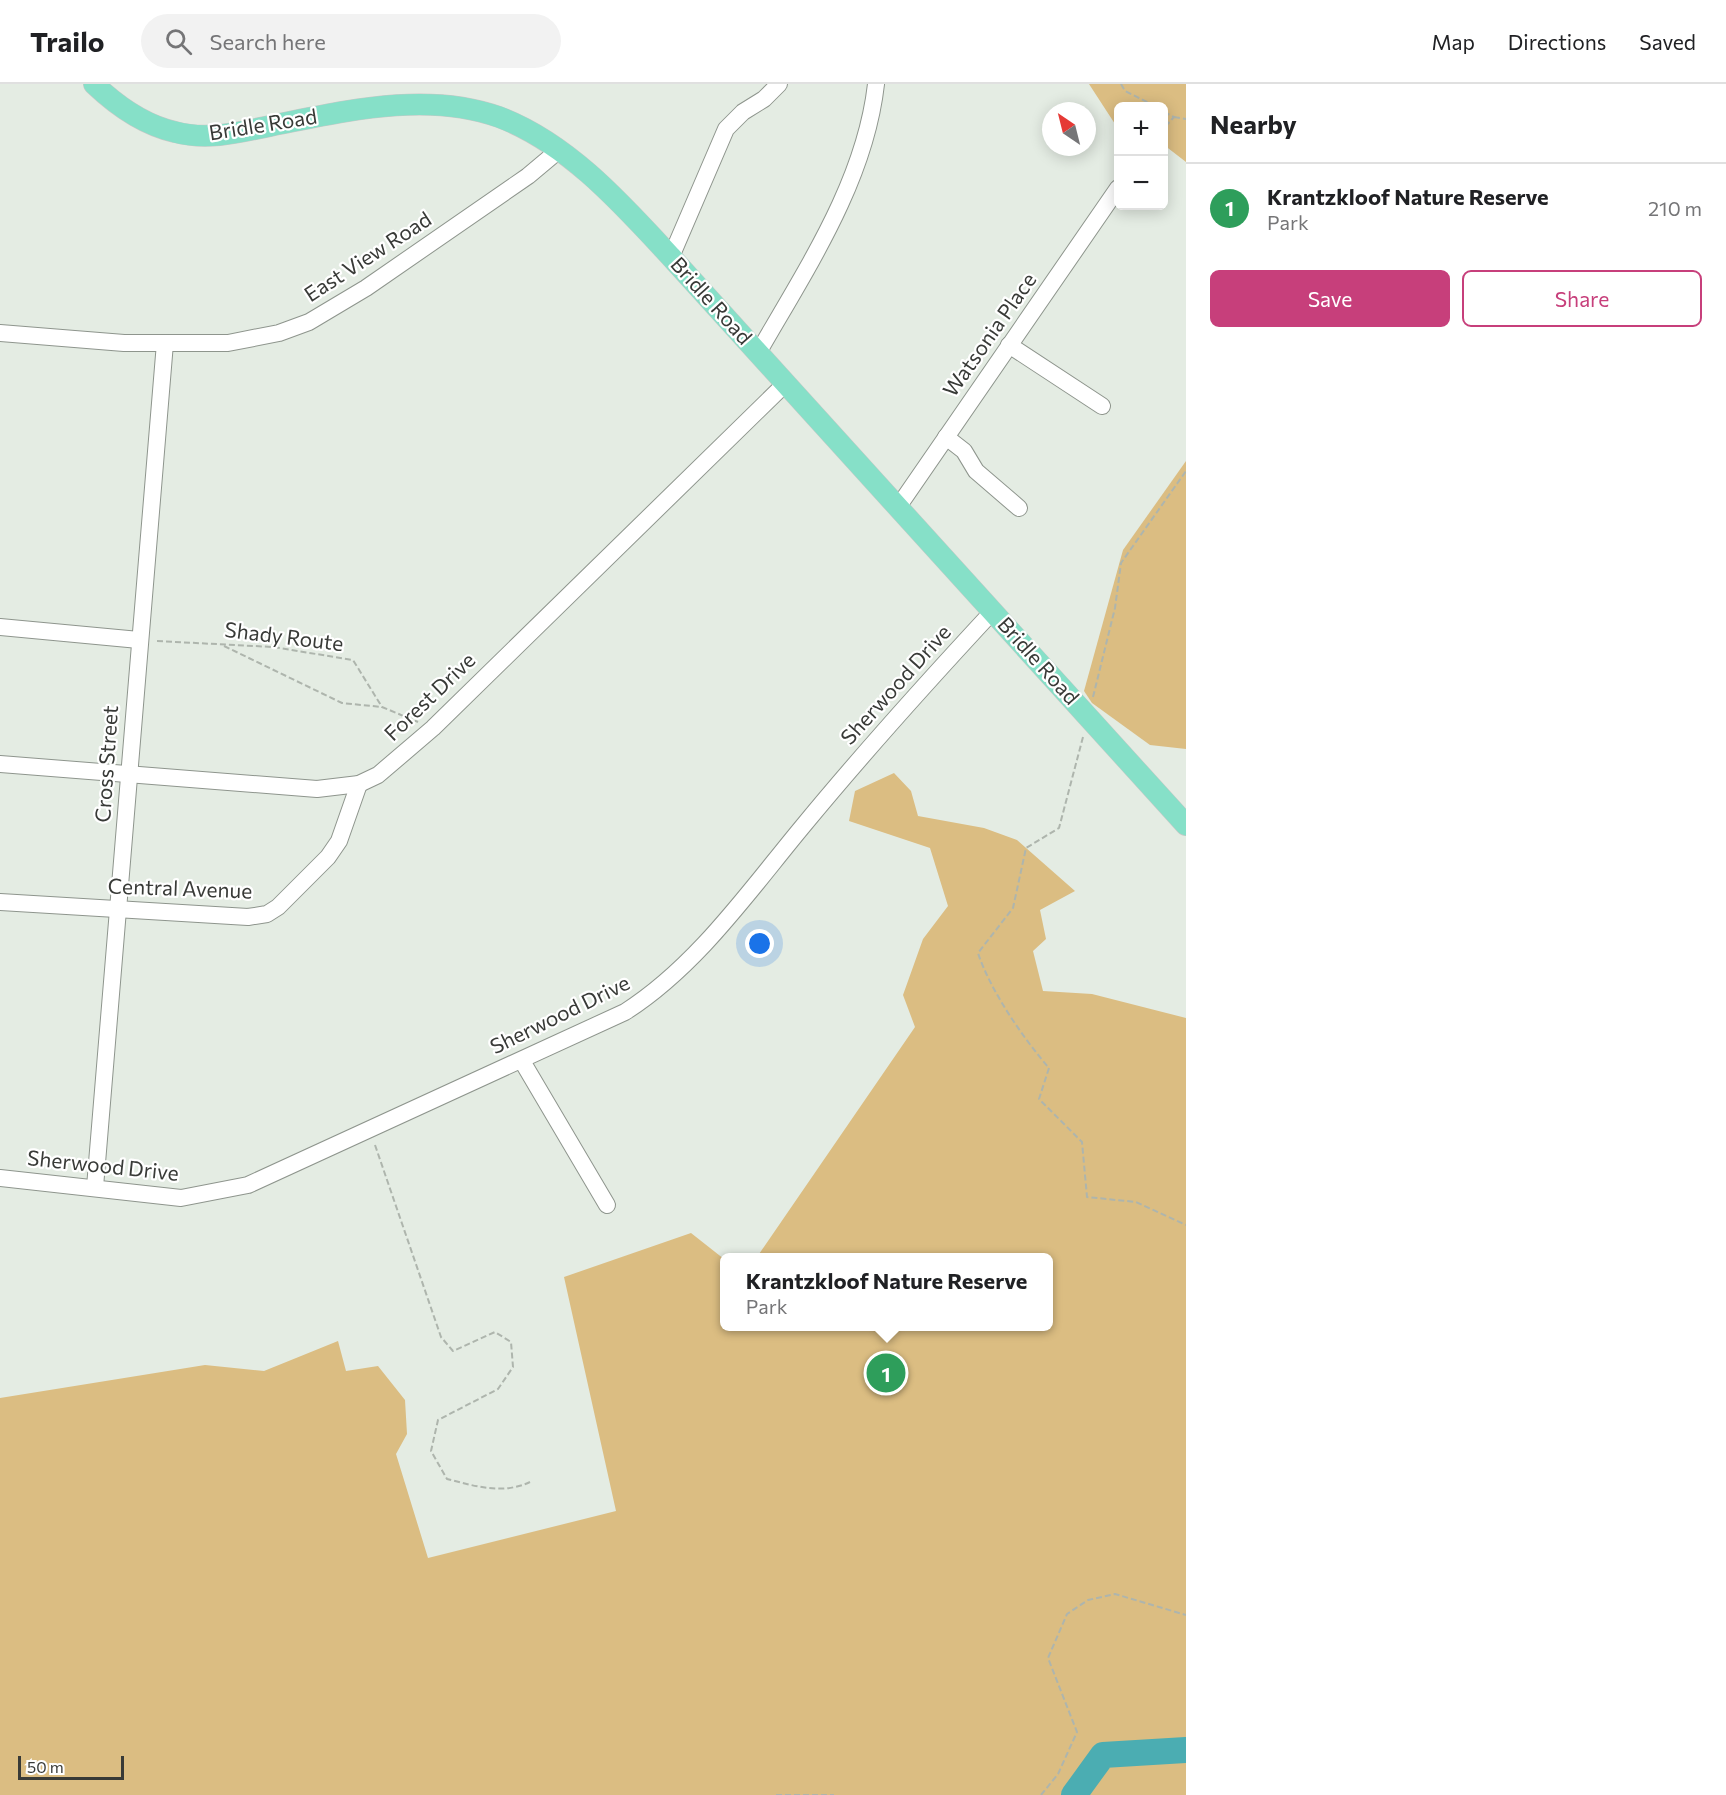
<!DOCTYPE html>
<meta charset="utf-8">
<style>
body{margin:0;font-family:Commissioner,sans-serif;background:#f2f2f2;color:#202124}
.controls{position:absolute;right:18px;top:18px;display:grid;overflow:hidden;border-radius:9px;box-shadow:0 3px 15px #0003}
.controls button{width:54px;height:54px;display:grid;place-items:center;padding:0;border:0;border-bottom:2px solid #e0e0e0;background:#fff;color:#202124;font:30px sans-serif}
.compass{position:absolute;left:1042px;top:18px;width:54px;height:54px;border-radius:50%;background:#fff;box-shadow:0 3px 15px #0003;rotate:325deg}
.scale{position:absolute;left:18px;bottom:15px;width:106px;box-sizing:border-box;padding-left:6px;border:3px solid #383a37;border-top:0;font-size:16px;line-height:21px;white-space:nowrap;color:#383a37;-webkit-text-stroke:4px #fff;paint-order:stroke}
.you{position:absolute;left:760px;top:860px;width:21px;height:21px;margin:-15px;border:4px solid #fff;border-radius:50%;background:#1a73e8;box-shadow:0 0 0 9px #1a73e833}
.badge{display:grid;place-items:center;width:39px;height:39px;border-radius:50%;background:#c73f7b;color:#fff;font-size:20px;font-weight:700}
.pin{position:absolute;translate:-50% -50%;border:3px solid #fff;box-shadow:0 2px 6px #0006}
.popup{position:absolute;left:720px;top:1169px;width:333px;height:78px;box-sizing:border-box;display:grid;place-content:center;border-radius:9px;background:#fff;filter:drop-shadow(0 2px 4px #0005);font-size:20px;white-space:nowrap;color:#757577}
.popup b{font-size:22px;color:#202124}
.popup::after{content:'';position:absolute;left:50%;top:100%;margin-left:-12px;border:12px solid transparent;border-top-color:#fff}
.list{margin:0;padding:0;list-style:none}
h2{display:flex;justify-content:space-between;align-items:center;height:78px;margin:0;padding:0 24px;font-size:26px}
h2 small{font-size:20px;font-weight:400;color:#757577}
.list li{display:grid;grid-template-columns:39px 1fr auto;gap:18px;align-items:center;box-sizing:border-box;height:90px;padding:0 24px;border-top:2px solid #e0e0e0}
.list b{display:block;font-size:22px;white-space:nowrap}
.list p{margin:0;font-size:20px;white-space:nowrap;color:#757577}
.list em{font-size:20px;font-style:normal;color:#757577}
.actions{display:flex;gap:12px;padding:18px 24px}
.actions a{flex:1;padding:14px 0;border:2px solid #c73f7b;border-radius:9px;text-align:center;font-size:21px;color:#c73f7b}
.actions .main{background:#c73f7b;color:#fff}
.icon{flex:none;width:33px;height:33px;fill:none;stroke:currentColor;stroke-width:2;stroke-linecap:round;stroke-linejoin:round}
.map{position:relative;flex:none;width:1186px;height:1711px;overflow:hidden}
header{display:flex;align-items:center;gap:36px;box-sizing:border-box;height:84px;padding:0 30px;background:#fff;border-bottom:2px solid #e0e0e0}
header strong{font-size:28px}
nav{display:flex;gap:33px;margin-inline-start:auto;font-size:21px}
.search{width:420px;height:54px;background:#f2f2f2;display:flex;align-items:center;gap:15px;box-sizing:border-box;padding:0 21px;border-radius:33px;color:#757577;font-size:22px}
main{display:flex}
aside{flex:1;background:#fff}
.map>svg:first-child{display:block}
</style>
<header>
<strong>Trailo</strong>
<div class="search"><svg class="icon" aria-label="search" viewBox="0 0 24 24"><circle cx="10" cy="10" r="6"/><path d="M15 15l6 6"/></svg>Search here</div>
<nav><a>Map</a><a>Directions</a><a>Saved</a></nav>
</header>
<main>
<div class="map">
<svg width="1186" height="1711" viewBox="0 0 1186 1711">
<rect width="100%" height="100%" fill="#e4ece3"/>
<g fill="#dbbd82">
<path d="M1089 0H1186V78L1164 61V22H1118V42L1115 40Z"/>
<path d="M1186 377V665L1150 661 1092 619 1084 607 1123 466Z"/>
<path d="M894 689 911 707 918 732 984 744 1017 756 1075 807 1040 826 1046 855 1033 867 1043 907 1092 910 1186 934V1711H0V1314L205 1281 264 1287 338 1257 346 1287 378 1282 405 1316 407 1350 396 1370 428 1474 616 1427 564 1193 691 1149 724 1175V1242H1048V1174L757 1173 915 943 903 911 923 855 948 822 930 764 849 737 855 707Z"/>
</g>
<g fill="none" stroke-linecap="round" stroke-linejoin="round">
<path stroke="#4badb2" stroke-width="26" d="M1074 1711 1103 1671 1186 1666"/>
<defs>
<g id="minor">
<path d="M671 173 726 45 743 28 764 15 779 0"/>
<path d="M0 249 124 259H228L279 249 309 238 366 204 528 92 559 66"/>
<path d="M1009 261 1102 322"/>
<path d="M758 269C806 185 865 98 876 0"/>
<path d="M946 353 964 367 976 387 1019 424"/>
<path d="M898 423 1118 104"/>
<path d="M0 543 139 556"/>
<path d="M0 680 317 705 359 700 378 691 433 644 786 299"/>
<path d="M0 818 248 833 267 830 278 823 328 773 339 757 359 700"/>
<path d="M522 977 607 1121"/>
<path d="M0 1094 181 1114 248 1101 625 928C697 882 749 807 803 742 864 668 928 597 993 527"/>
<path d="M95 1103 165 259"/>
</g>
<path id="major" d="M94 0C116 21 144 41 175 48 208 57 241 48 274 41 346 27 427 7 499 33 568 59 622 120 671 173L1186 741"/>
</defs>
<use href="#minor" stroke="#8e958d" stroke-width="18"/>
<use href="#major" stroke="#c7c8c7" stroke-width="22"/>
<g stroke="#aeb5ad" stroke-width="2" stroke-dasharray="6 3" stroke-linecap="butt">
<path d="M1121 0 1125 7 1155 22"/>
<path d="M1164 28 1174 33 1164 44"/>
<path d="M1174 33 1186 35"/>
<path d="M157 557 273 563 353 576 382 623 418 638"/>
<path d="M224 562 342 619 382 623"/>
<path d="M1093 613 1115 524 1121 479 1186 387"/>
<path d="M1083 653 1059 744 1026 764 1013 824 978 869C990 906 1023 954 1049 984L1039 1015 1082 1058 1087 1113 1136 1118 1186 1141"/>
<path d="M375 1061 441 1253 453 1267 495 1248 511 1258 513 1283 498 1305 438 1336 431 1367 447 1395C475 1402 502 1411 530 1398"/>
<path d="M776 1711H834"/>
<path d="M1041 1711 1058 1690 1077 1648 1048 1574 1067 1530 1088 1516 1115 1510 1186 1531"/>
</g>
<use href="#minor" stroke="#fff" stroke-width="16"/>
<use href="#major" stroke="#86e0c8" stroke-width="21"/>
</g>
<g text-anchor="middle" stroke-width="4.5" stroke-linejoin="round" paint-order="stroke">
<g font-size="21" fill="#383a37" stroke="#fff">
<text transform="translate(263 41) rotate(-9)" y="7">Bridle Road</text>
<text transform="translate(368 173) rotate(-33)" y="7">East View Road</text>
<text transform="translate(711 217) rotate(48)" y="7">Bridle Road</text>
<text transform="translate(990 251) rotate(-55)" y="7">Watsonia Place</text>
<text transform="translate(284 553) rotate(7)" y="7">Shady Route</text>
<text transform="translate(1038 577) rotate(48)" y="7">Bridle Road</text>
<text transform="translate(896 601) rotate(-48)" y="7">Sherwood Drive</text>
<text transform="translate(430 613) rotate(-44)" y="7">Forest Drive</text>
<text transform="translate(107 680) rotate(-86)" y="7">Cross Street</text>
<text transform="translate(180 805) rotate(2)" y="7">Central Avenue</text>
<text transform="translate(560 931) rotate(-26)" y="7">Sherwood Drive</text>
<text transform="translate(103 1082) rotate(6)" y="7">Sherwood Drive</text>
</g>
</g>
</svg>
<div class="controls">
<button>+</button>
<button>−</button>
</div>
<svg class="compass" viewBox="-18 -18 36 36"><path d="M0-13l5 13h-10z" fill="#e53935"/><path d="M0 13l5-13h-10z" fill="#757577"/></svg>
<div class="scale">50 m</div>
<div class="you"></div>
<div class="pin badge" style="left:886px;top:1289px;background:#2e9e5b">1</div>
<div class="popup"><b>Krantzkloof Nature Reserve</b>Park</div>
</div>
<aside>
<h2>Nearby<small></small></h2>
<ul class="list">
<li><span class="badge" style="background:#2e9e5b">1</span><div><b>Krantzkloof Nature Reserve</b><p>Park</p></div><em>210 m</em></li>
</ul>
<div class="actions"><a class="main">Save</a><a>Share</a></div>
</aside>
</main>
